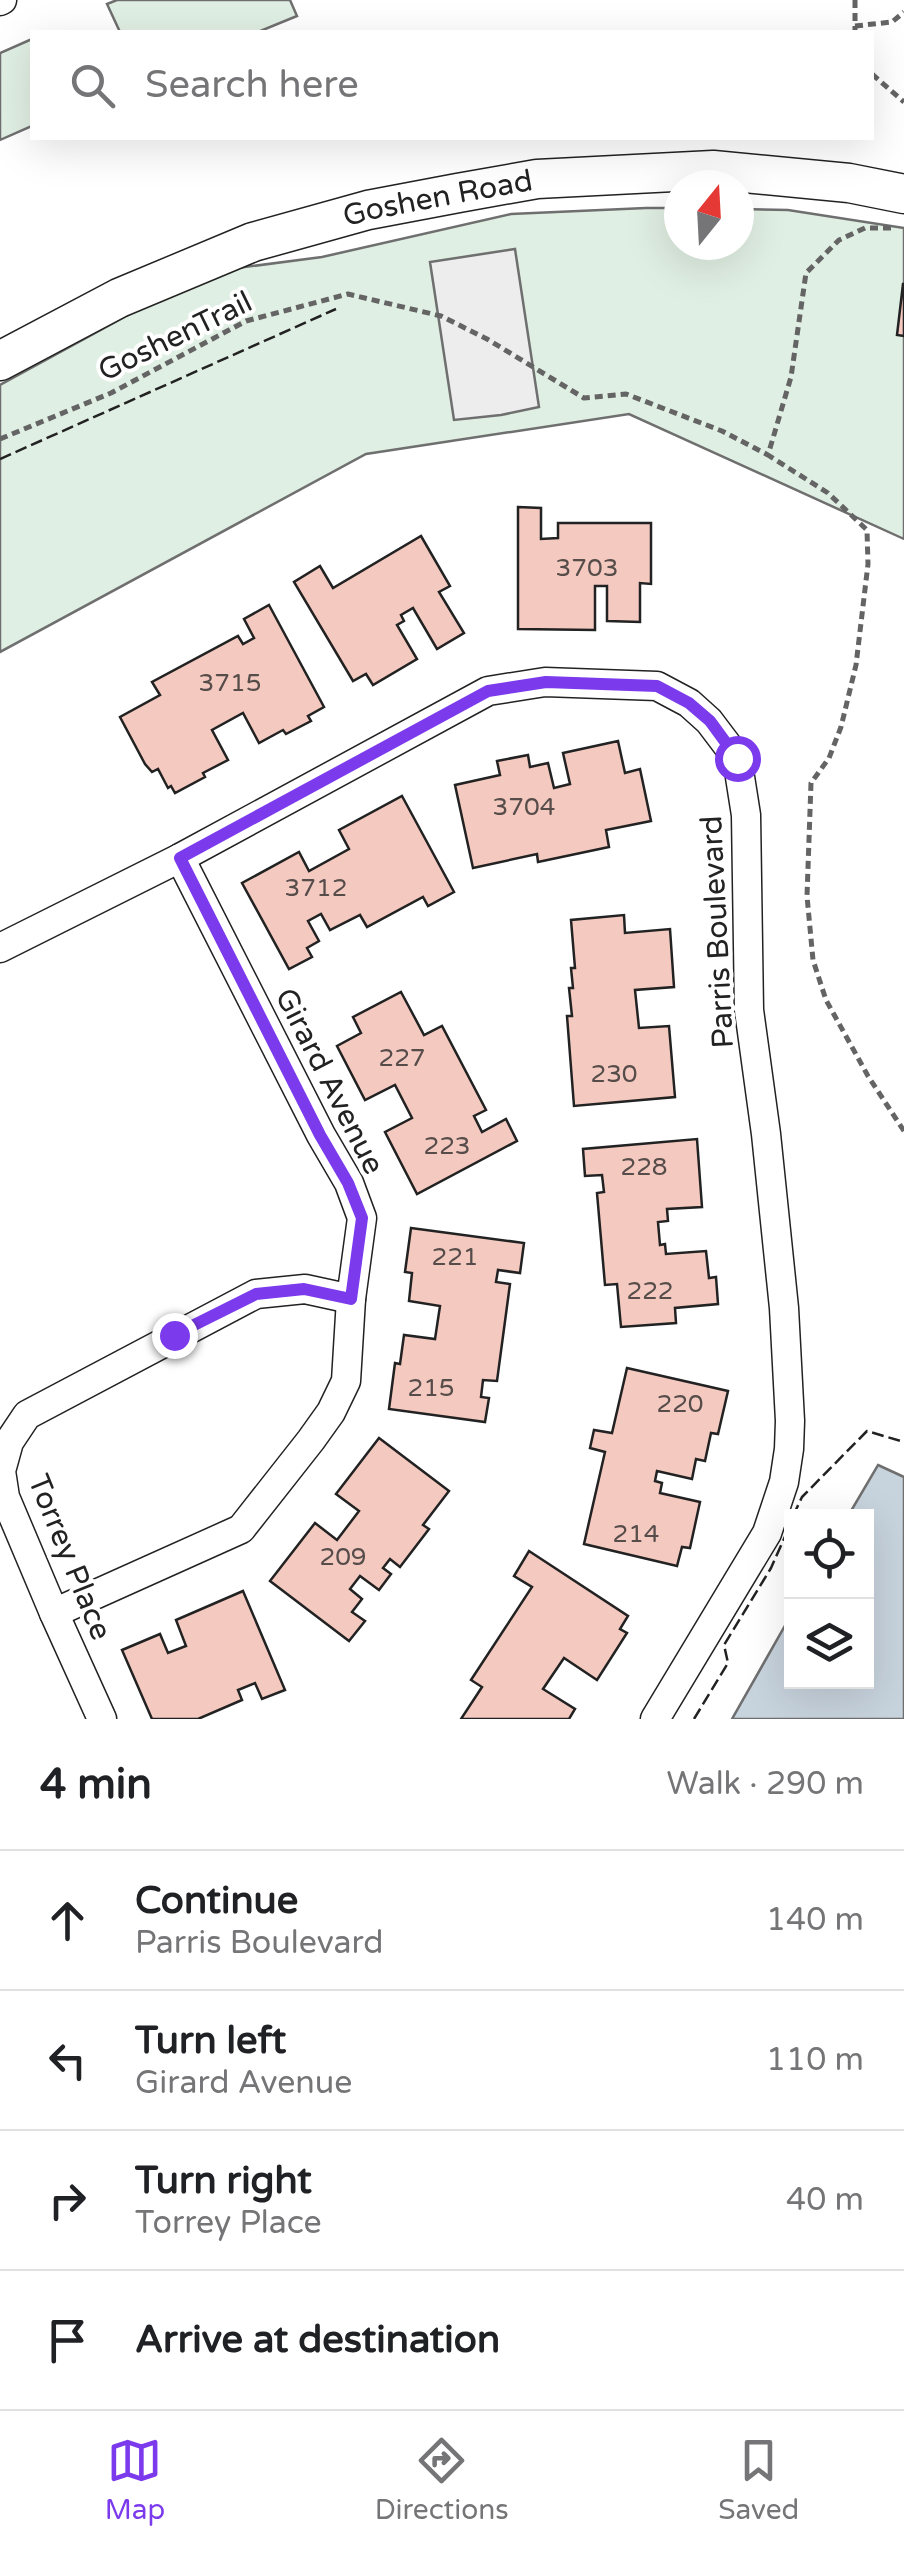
<!DOCTYPE html>
<meta charset="utf-8">
<style>
body{margin:0;font-family:"Varela Round",sans-serif;background:#f2f2f2;color:#202124}
.controls{position:absolute;right:30px;bottom:30px;display:grid;overflow:hidden;border-radius:0px;box-shadow:0 10px 40px #0002}
.controls button{width:90px;height:90px;display:grid;place-items:center;padding:0;border:0;border-bottom:2px solid #e0e0e0;background:#fff;color:#202124;font:50px sans-serif}
.compass{position:absolute;left:664px;top:170px;width:90px;height:90px;border-radius:50%;background:#fff;box-shadow:0 10px 40px #0002;rotate:18deg}
.stop{position:absolute;width:30px;height:30px;margin:-22px;border:8px solid #7c3aed;border-radius:50%;background:#fff}
.stop.end{background:#7c3aed;border-color:#fff;box-shadow:0 2px 10px #0008}
.list{margin:0;padding:0;list-style:none}
h2{display:flex;justify-content:space-between;align-items:center;height:130px;margin:0;padding:0 40px;font-size:42px}
h2 small{font-size:32px;font-weight:400;color:#757577}
.list li{display:grid;grid-template-columns:65px 1fr auto;gap:30px;align-items:center;box-sizing:border-box;height:140px;padding:0 40px;border-top:2px solid #e0e0e0}
.list b{display:block;font-size:38px;white-space:nowrap}
.list p{margin:0;font-size:32px;white-space:nowrap;color:#757577}
.list em{font-size:32px;font-style:normal;color:#757577}
.icon{flex:none;width:55px;height:55px;fill:none;stroke:currentColor;stroke-width:2;stroke-linecap:round;stroke-linejoin:round}
.map{position:relative;flex:none;width:904px;height:1719px;overflow:hidden}
.search{position:absolute;background:#fff;box-shadow:0 10px 40px #0002;left:30px;right:30px;top:30px;height:110px;display:flex;align-items:center;gap:25px;box-sizing:border-box;padding:0 35px;border-radius:0px;color:#757577;font-size:38px}
.sheet{height:690px;background:#fff}
nav{display:flex;justify-content:space-around;align-items:center;box-sizing:border-box;height:140px;border-top:2px solid #e0e0e0;background:#fff;font-size:28px;color:#757577}
nav a{display:grid;justify-items:center;gap:5px}
nav .on{color:#7c3aed}
.map>svg:first-child{display:block}
</style>
<div class="map">
<svg width="904" height="1719" viewBox="0 0 904 1719">
<rect width="100%" height="100%" fill="#fff"/>
<g fill="#e0efe3" stroke="#6f6f6f" stroke-width="2.5">
<path d="M117 0H290L297 16 258 32H120L107 4Z"/>
<path d="M32 39V126L0 140V53Z"/>
<path d="M646 208H679V245H739V209L788 210 904 228V539L629 414 366 454 0 652V385L207 272 322 257 511 214Z"/>
</g>
<path fill="#ededed" stroke="#6f6f6f" stroke-width="2.5" d="M515 249 539 407 501 415 454 420 430 262Z"/>
<path fill="#c7d3dd" stroke="#6f6f6f" stroke-width="2.5" d="M878 1465 904 1477V1719H732L791 1615 792 1682H866V1516H848Z"/>
<g fill="#f3c9c0" stroke="#222" stroke-width="2.5">
<path d="M903 284H904V336L897 335Z"/>
<path d="M518 507 541 508V539L558 538V523H651V584L640 583V622L607 621V586H595V630L518 629Z"/>
<path d="M421 536 450 586 439 592 464 633 437 649 413 608 401 615 404 621 397 625 417 659 373 685 366 674 353 681 294 582 320 566 333 588Z"/>
<path d="M269 605 324 707 308 716 311 721 286 734 283 730 259 743 243 713 212 730 228 760 203 773 205 777 175 793 171 786 168 788 158 769 152 772 145 764 120 717 160 695 152 682 238 636 243 644 254 638 244 619Z"/>
<path d="M618 741 625 773 640 769 651 821 606 830 609 847 538 862 537 854 473 868 455 785 500 775 497 761 528 755 530 767 548 763 554 788 570 784 563 753Z"/>
<path d="M402 796 454 892 428 906 423 897 367 927 360 915 330 930 321 914 308 921 319 941 307 948 312 957 289 969 242 883 299 852 309 871 349 849 339 830Z"/>
<path d="M624 915 625 933 670 929 674 987 635 990 639 1028 669 1026 675 1097 574 1106 567 1016H572L569 988H573L571 968H575L571 920Z"/>
<path d="M401 992 424 1035 442 1026 486 1110 474 1116 482 1132 506 1119 517 1141 417 1194 385 1132 412 1118 395 1085 365 1100 337 1046 361 1033 353 1017Z"/>
<path d="M697 1139 702 1207 667 1209 668 1221 658 1222 660 1245 665 1244 666 1254 706 1251 709 1278 716 1277 718 1304 675 1308 676 1323 621 1327 617 1284 605 1285 597 1193 604 1192 602 1175 585 1176 583 1149Z"/>
<path d="M411 1228 524 1243 520 1273 498 1270 496 1282 510 1284 497 1381 483 1380 481 1397 489 1398 485 1422 389 1409 395 1363 400 1364 404 1335 435 1339 440 1306 409 1301 412 1273 405 1272Z"/>
<path d="M627 1368 728 1391 718 1434 711 1433 705 1461 696 1459 692 1479 657 1471 655 1481 662 1483 660 1493 700 1502 690 1548 682 1547 677 1566 584 1544 605 1452 590 1448 594 1430 612 1433Z"/>
<path d="M379 1438 449 1491 423 1525 429 1529 400 1567 390 1559 383 1568 391 1574 379 1590 360 1576 350 1589 362 1599 352 1612 365 1621 349 1641 270 1581 315 1523 337 1540 359 1511 336 1494Z"/>
<path d="M529 1551 628 1616 620 1629 627 1633 597 1680 564 1658 543 1689 575 1709 569 1719H461L482 1687 471 1680 532 1587 514 1576Z"/>
<path d="M243 1591 285 1690 262 1699 255 1683 238 1690 242 1700 198 1719H152L122 1650 160 1634 168 1653 186 1646 176 1620Z"/>
</g>
<g fill="none" stroke-linecap="round" stroke-linejoin="round">
<defs>
<g id="street">
<path d="M0 1 2 0"/>
<path d="M0 948 180 858 488 691 545 682 657 686 689 703 709 721 737 758 746 815 749 1010 766 1134 784 1308 790 1421 789 1449 784 1482 767 1533 655 1719"/>
<path d="M54 1613 241 1529 311 1440 331 1412 346 1381 351 1299 362 1218 349 1183 321 1135 180 858"/>
<path d="M102 1719 54 1613 5 1497 1 1471 9 1442 27 1415 256 1294 305 1289 351 1299"/>
</g>
<g id="secondary">
<path id="s1" d="M0 361 119 298 253 242 368 210 458 193 537 179 713 170 849 183 904 194"/>
</g>
</defs>
<use href="#street" stroke="#222" stroke-width="31"/>
<use href="#secondary" stroke="#222" stroke-width="41"/>
<g stroke="#646464" stroke-width="5" stroke-dasharray="8 5" stroke-linecap="butt">
<path d="M855 0V32"/>
<path d="M855 26 892 22 904 12"/>
<path d="M872 74 904 102"/>
<path d="M891 228H865L839 240 806 273 791 377 768 455 828 493 867 530 868 564 856 665 841 727 829 758 811 783 807 896 813 960 826 1000 868 1076 904 1131"/>
<path d="M0 439 111 393 246 321 348 294 441 316 487 339 584 398 626 394 722 431 768 455"/>
</g>
<use href="#street" stroke="#fff" stroke-width="28"/>
<use href="#secondary" stroke="#fff" stroke-width="38"/>
<g stroke="#222" stroke-width="2.5" stroke-dasharray="12 5" stroke-linecap="butt">
<path d="M0 459 336 309"/>
<path d="M793 1516 802 1497 867 1431 904 1442"/>
<path d="M694 1719 728 1663 724 1645 771 1568 792 1521"/>
</g>
</g>
<g fill="none" stroke-linecap="round" stroke-linejoin="round">
<path stroke="#7c3aed" stroke-width="12" d="M174 1335 256 1294 304 1289 351 1299 362 1218 348 1183 320 1135 180 858 488 691 546 682 657 686 689 703 710 721 737 758"/>
</g>
<g text-anchor="middle" stroke-width="8" stroke-linejoin="round" paint-order="stroke">
<g font-size="25" fill="#564c4a">
<text x="587" y="576">3703</text>
<text x="230" y="691">3715</text>
<text x="524" y="815">3704</text>
<text x="316" y="896">3712</text>
<text x="402" y="1066">227</text>
<text x="614" y="1082">230</text>
<text x="447" y="1154">223</text>
<text x="644" y="1175">228</text>
<text x="455" y="1265">221</text>
<text x="650" y="1299">222</text>
<text x="431" y="1396">215</text>
<text x="680" y="1412">220</text>
<text x="636" y="1542">214</text>
<text x="343" y="1565">209</text>
</g>
<g font-size="30" fill="#222" stroke="#fff">
<text dy="10" stroke="none"><textPath href="#s1" startOffset="470">Goshen Road</textPath></text>
<text transform="translate(175 336) rotate(-26)" y="10">GoshenTrail</text>
<text transform="translate(717 932) rotate(-93)" y="10">Parris Boulevard</text>
<text transform="translate(330 1081) rotate(63)" y="10">Girard Avenue</text>
<text transform="translate(70 1557) rotate(68)" y="10">Torrey Place</text>
</g>
</g>
</svg>
<div class="controls">
<button><svg class="icon" aria-label="locate" viewBox="0 0 24 24"><circle cx="12" cy="12" r="6"/><path d="M12 2v4M12 18v4M2 12h4M18 12h4"/></svg></button>
<button><svg class="icon" aria-label="layers" viewBox="0 0 24 24"><path d="M12 4l9 5-9 5-9-5zM3 14l9 5 9-5"/></svg></button>
</div>
<svg class="compass" viewBox="-18 -18 36 36"><path d="M0-13l5 13h-10z" fill="#e53935"/><path d="M0 13l5-13h-10z" fill="#757577"/></svg>
<div class="stop" style="left:737px;top:758px"></div>
<div class="stop end" style="left:174px;top:1335px"></div>
<div class="search"><svg class="icon" aria-label="search" viewBox="0 0 24 24"><circle cx="10" cy="10" r="6"/><path d="M15 15l6 6"/></svg>Search here</div>
</div>
<section class="sheet">
<h2>4 min<small>Walk · 290 m</small></h2>
<ul class="list">
<li><svg class="icon" aria-label="ahead" viewBox="0 0 24 24"><path d="M12 20V5M6 11l6-6 6 6"/></svg><div><b>Continue</b><p>Parris Boulevard</p></div><em>140 m</em></li>
<li><svg class="icon" aria-label="left" viewBox="0 0 24 24"><path d="M17 20v-9H6M10 6l-5 5 5 5"/></svg><div><b>Turn left</b><p>Girard Avenue</p></div><em>110 m</em></li>
<li><svg class="icon" aria-label="right" viewBox="0 0 24 24"><path d="M7 20v-9h11M14 6l5 5-5 5"/></svg><div><b>Turn right</b><p>Torrey Place</p></div><em>40 m</em></li>
<li><svg class="icon" aria-label="arrive" viewBox="0 0 24 24"><path d="M6 21V4h12l-3 4 3 4H6"/></svg><div><b>Arrive at destination</b></div></li>
</ul>
</section>
<nav>
<a class="on"><svg class="icon" aria-label="map" viewBox="0 0 24 24"><path d="M3 6l6-2 6 2 6-2v14l-6 2-6-2-6 2zM9 4v14M15 6v14"/></svg>Map</a>
<a><svg class="icon" aria-label="directions" viewBox="0 0 24 24"><path d="M12 3l9 9-9 9-9-9zM9 14v-3h6M13 9l2 2-2 2"/></svg>Directions</a>
<a><svg class="icon" aria-label="saved" viewBox="0 0 24 24"><path d="M7 4h10v16l-5-4-5 4z"/></svg>Saved</a>
</nav>
